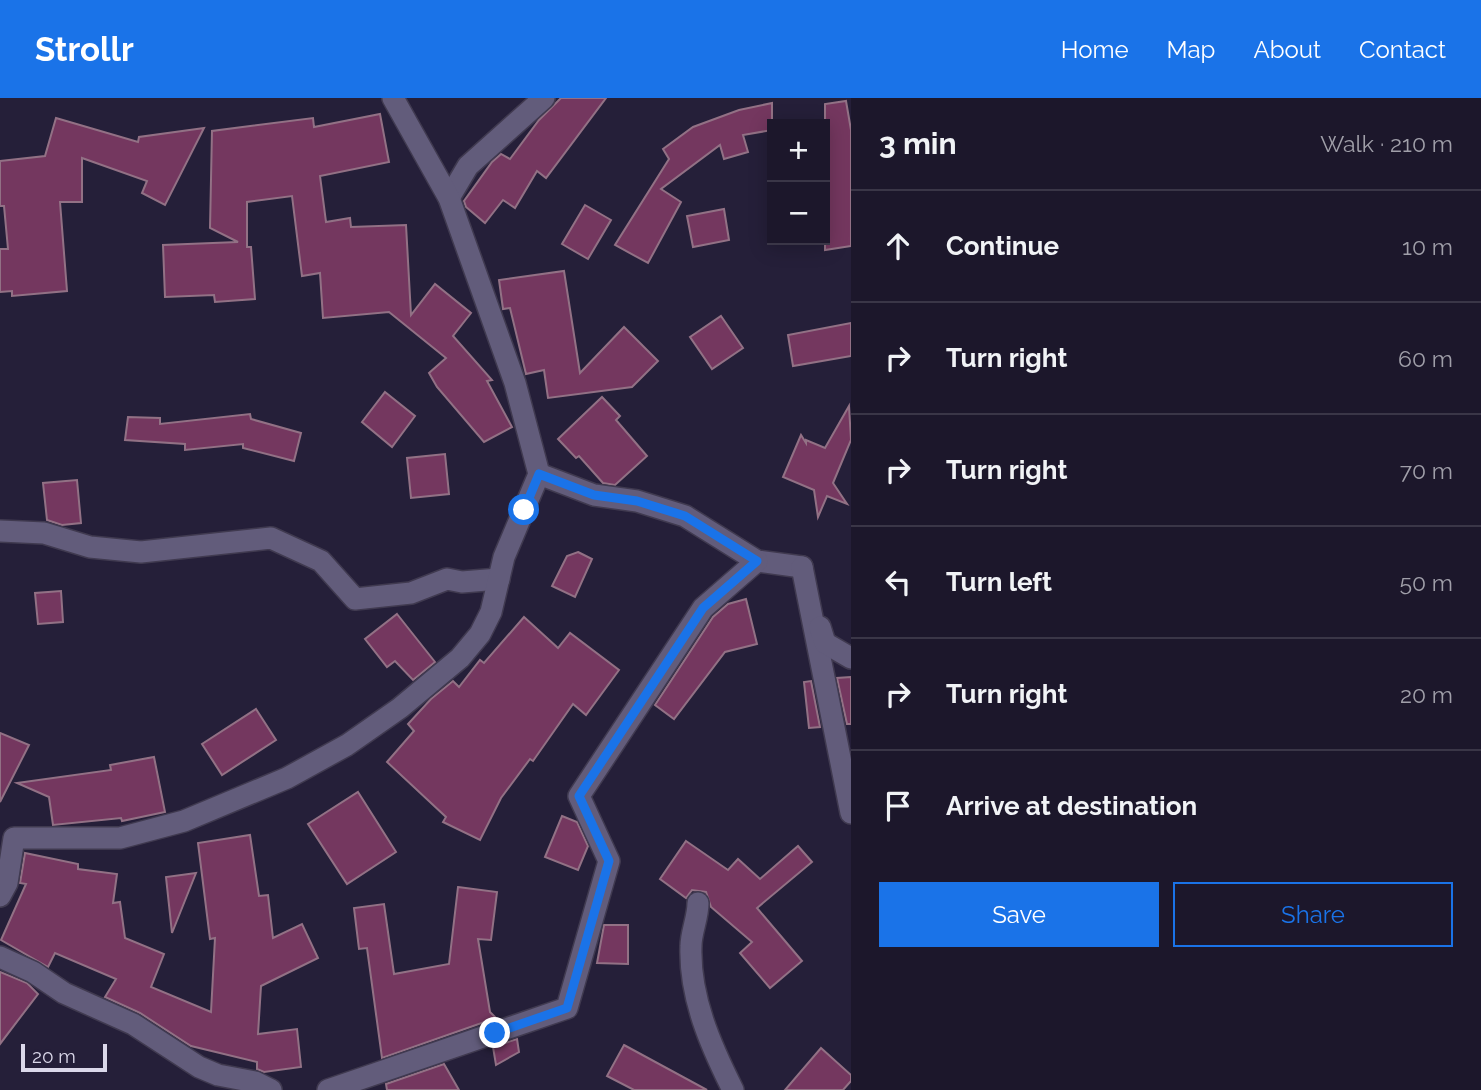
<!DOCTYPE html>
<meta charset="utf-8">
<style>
body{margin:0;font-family:Raleway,sans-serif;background:#252033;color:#f1f3f6}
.controls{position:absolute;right:21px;top:21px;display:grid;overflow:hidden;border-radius:0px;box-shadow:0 4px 18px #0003}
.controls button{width:63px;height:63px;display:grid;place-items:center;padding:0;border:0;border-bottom:2px solid #3a3647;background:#1c172b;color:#f1f3f6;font:35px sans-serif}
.scale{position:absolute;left:21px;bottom:18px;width:86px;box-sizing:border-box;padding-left:7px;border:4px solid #dbd8ea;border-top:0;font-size:19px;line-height:24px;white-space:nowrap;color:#dbd8ea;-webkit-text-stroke:5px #251f39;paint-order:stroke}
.stop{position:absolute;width:21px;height:21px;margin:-16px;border:5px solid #1a73e8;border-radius:50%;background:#fff}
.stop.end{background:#1a73e8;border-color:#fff;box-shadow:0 2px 7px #0008}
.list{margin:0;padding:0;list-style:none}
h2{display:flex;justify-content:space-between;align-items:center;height:91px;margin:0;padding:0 28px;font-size:30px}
h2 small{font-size:23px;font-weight:400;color:#a09fa9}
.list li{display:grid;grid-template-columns:46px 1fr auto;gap:21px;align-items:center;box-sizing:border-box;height:112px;padding:0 28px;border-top:2px solid #3a3647}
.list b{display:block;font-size:26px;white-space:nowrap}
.list em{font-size:23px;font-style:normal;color:#a09fa9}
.actions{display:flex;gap:14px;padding:21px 28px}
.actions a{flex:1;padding:16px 0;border:2px solid #1a73e8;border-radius:0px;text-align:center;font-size:24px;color:#1a73e8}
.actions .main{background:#1a73e8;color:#fff}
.icon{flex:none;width:38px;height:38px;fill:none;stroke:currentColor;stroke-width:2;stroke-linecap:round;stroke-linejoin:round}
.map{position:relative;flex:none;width:851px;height:992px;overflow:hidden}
header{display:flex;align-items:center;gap:42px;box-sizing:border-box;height:98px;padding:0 35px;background:#1a73e8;color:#fff}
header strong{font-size:33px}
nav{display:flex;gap:38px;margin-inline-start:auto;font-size:24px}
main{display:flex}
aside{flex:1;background:#1c172b}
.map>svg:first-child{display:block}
</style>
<header>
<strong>Strollr</strong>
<nav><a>Home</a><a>Map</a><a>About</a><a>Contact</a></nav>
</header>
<main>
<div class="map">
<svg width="851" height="992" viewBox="0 0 851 992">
<rect width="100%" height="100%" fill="#251f39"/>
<g fill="#74375f" stroke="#927185" stroke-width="2">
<path d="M561 0H606L546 80 537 73 515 110 503 102 485 125 466 109 464 103 492 64 501 56 510 61 539 22Z"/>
<path d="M846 3 851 32V148L825 152V6Z"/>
<path d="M772 5V32L743 37 748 54 724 61 720 47 661 91 681 104 648 165 615 147 669 61 663 51 693 29 739 12Z"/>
<path d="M380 16 389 64 320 78 326 124 350 120 351 129 406 127 411 217 435 186 471 215 453 238 492 282 487 283 512 329 484 344 437 289 429 275 446 260 389 214 323 220 320 175 302 178 292 98 247 104V149H251L255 201 215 204 214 197 165 199 163 147 238 144 210 130 212 33 313 20 314 29Z"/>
<path d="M56 20 138 44 139 39 204 30 165 107 142 95 147 83 82 60V104H60L67 193 12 198V193L0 194V151H8L4 108H0V63L45 58Z"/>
<path d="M585 107 611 122 588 161 562 146Z"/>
<path d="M724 111 729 142 693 149 687 118Z"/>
<path d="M564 173 580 275 624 229 658 263 632 289 548 300 544 272 526 276 510 210 503 211 499 182Z"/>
<path d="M721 218 743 250 712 271 690 239Z"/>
<path d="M851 225V258L793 268 788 237Z"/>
<path d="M385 294 415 318 392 349 362 324Z"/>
<path d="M602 299 620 318 616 322 647 358 615 387 603 385 579 358 576 360 558 341Z"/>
<path d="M849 308 851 342 833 385 847 406 827 398 818 419 814 392 783 379 801 337 806 345V342L825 350Z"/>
<path d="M250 316 251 321 301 335 294 363 243 350V346L185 352V346L125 342 128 319 160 320V326Z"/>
<path d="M445 356 449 396 411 400 407 360Z"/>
<path d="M77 382 81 425 62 427 47 422 43 385Z"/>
<path d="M578 454 592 461 575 499 552 488 567 458Z"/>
<path d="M61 493 63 524 38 526 35 495Z"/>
<path d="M746 501 757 546 725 554 674 621 655 607 713 519 728 506Z"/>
<path d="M397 516 435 564 413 582 395 563 387 569 365 541Z"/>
<path d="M524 519 558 550 570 535 619 572 586 617 573 606 533 663 530 661 501 700 480 742 443 724 446 719 387 664 414 633 408 626 431 601 453 583 459 589 480 562 484 565Z"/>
<path d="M851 579V626H847L837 580Z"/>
<path d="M811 583 820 629 809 630 804 584Z"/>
<path d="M256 611 276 642 222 677 202 646Z"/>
<path d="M0 635 29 647 0 704Z"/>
<path d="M154 659 165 714 122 723 121 720 53 727 49 699 17 685 111 672 110 667Z"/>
<path d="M358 694 396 754 347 786 308 726Z"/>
<path d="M562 718 577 724 588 748 578 772 545 759Z"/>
<path d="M250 737 259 798 268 797 273 840 302 826 318 860 261 888 258 936 297 931 301 969 264 974 257 971V964L191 948 140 915 105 899 116 881 55 855 48 869 1 842 26 786 20 785 25 755 78 766V771L117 776 113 805 120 804 125 840 164 856 151 889 211 914 215 840 210 841 198 745Z"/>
<path d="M686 743 728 772 738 761 760 781 798 748 812 764 757 810 802 863 770 890 740 855 752 844 711 809 706 794 692 792 686 800 660 781Z"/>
<path d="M196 775 172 835 166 779Z"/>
<path d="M458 789 497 794 491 842 478 841 490 914 496 920 382 960 367 850 359 851 354 810 384 806 394 876 449 866Z"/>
<path d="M604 827H628V866L597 865Z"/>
<path d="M0 874 27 885 38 896 0 946Z"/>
<path d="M517 941 519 954 496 967 493 949Z"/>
<path d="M624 947 707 992H634L607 978Z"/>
<path d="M821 950 851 977V983L843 992H785Z"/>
<path d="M444 966 459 992H387L386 986Z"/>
</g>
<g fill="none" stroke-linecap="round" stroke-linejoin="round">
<defs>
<g id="street">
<path d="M449 100 468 68 544 0"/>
<path d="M539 376 594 397 637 403 685 418 757 463 802 469"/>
<path d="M0 433 44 435 90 449 141 454 271 440 321 463 355 501 411 495 447 481 462 484 499 481"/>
<path d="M802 469 851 715"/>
<path d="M820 529 825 545 851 560"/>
<path d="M0 798 7 785 14 740H120L184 723 287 680 347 647 400 610 460 560 480 536 491 514 504 459 539 376 515 285 449 100 393 0"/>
<path d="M698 805C698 820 691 834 691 848 689 899 711 948 733 992"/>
<path d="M0 859 33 874 64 895 133 926 199 969 218 977 255 984 271 992"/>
<path d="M328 992 567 910 609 763 579 698 703 510 757 463"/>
</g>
</defs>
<use href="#street" stroke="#403a50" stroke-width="24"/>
<use href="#street" stroke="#625c7b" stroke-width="21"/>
</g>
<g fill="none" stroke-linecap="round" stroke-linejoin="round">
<path stroke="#1a73e8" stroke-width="9" d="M495 935 567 910 609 763 579 698 703 510 757 463 685 418 637 403 594 397 539 376 524 412"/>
</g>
</svg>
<div class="controls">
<button>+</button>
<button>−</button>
</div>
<div class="scale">20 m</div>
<div class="stop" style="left:524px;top:412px"></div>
<div class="stop end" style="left:495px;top:935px"></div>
</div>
<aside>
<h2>3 min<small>Walk · 210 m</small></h2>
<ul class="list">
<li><svg class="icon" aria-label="ahead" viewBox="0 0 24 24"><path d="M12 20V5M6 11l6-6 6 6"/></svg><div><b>Continue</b></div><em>10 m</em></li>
<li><svg class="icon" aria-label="right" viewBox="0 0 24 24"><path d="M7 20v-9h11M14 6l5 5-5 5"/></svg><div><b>Turn right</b></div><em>60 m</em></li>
<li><svg class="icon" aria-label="right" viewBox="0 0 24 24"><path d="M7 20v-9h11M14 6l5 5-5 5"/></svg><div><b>Turn right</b></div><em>70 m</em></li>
<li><svg class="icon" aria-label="left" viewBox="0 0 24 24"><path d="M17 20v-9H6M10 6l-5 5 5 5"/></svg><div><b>Turn left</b></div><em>50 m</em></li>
<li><svg class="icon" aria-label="right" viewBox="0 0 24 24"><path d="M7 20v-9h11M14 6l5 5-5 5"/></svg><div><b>Turn right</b></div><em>20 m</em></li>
<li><svg class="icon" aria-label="arrive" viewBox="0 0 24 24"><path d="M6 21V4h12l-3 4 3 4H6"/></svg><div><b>Arrive at destination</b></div></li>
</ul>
<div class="actions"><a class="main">Save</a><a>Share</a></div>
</aside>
</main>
